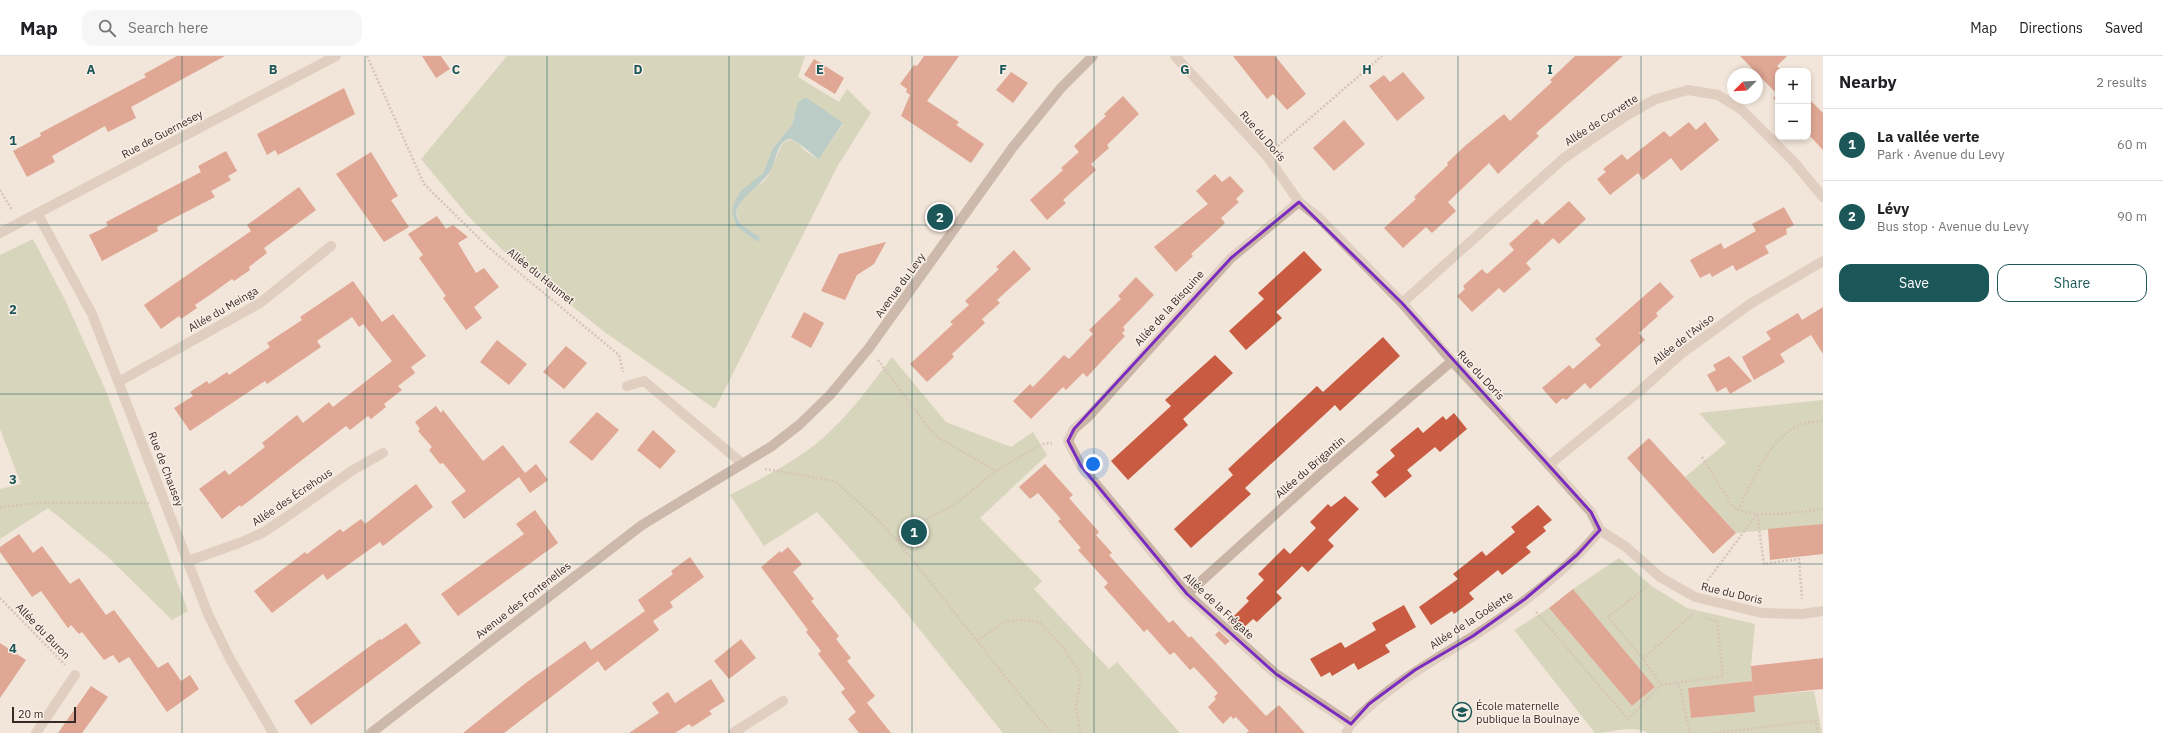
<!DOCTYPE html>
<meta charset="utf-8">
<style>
body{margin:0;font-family:"IBM Plex Sans",sans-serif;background:#f6f6f6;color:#202124}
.controls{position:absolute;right:12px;top:12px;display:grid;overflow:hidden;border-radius:8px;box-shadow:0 2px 6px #0003}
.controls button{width:36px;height:36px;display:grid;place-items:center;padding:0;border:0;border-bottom:1px solid #e0e0e0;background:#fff;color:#202124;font:20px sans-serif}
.compass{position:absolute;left:1727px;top:12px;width:36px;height:36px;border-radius:50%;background:#fff;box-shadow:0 2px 6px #0003;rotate:246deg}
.scale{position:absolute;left:12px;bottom:10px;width:64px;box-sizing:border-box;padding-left:4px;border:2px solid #362a27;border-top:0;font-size:11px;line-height:14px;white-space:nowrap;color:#362a27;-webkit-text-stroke:3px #f9efe6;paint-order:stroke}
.you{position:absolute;left:1093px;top:408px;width:14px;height:14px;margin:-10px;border:3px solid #fff;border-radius:50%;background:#1a73e8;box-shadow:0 0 0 6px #1a73e833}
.badge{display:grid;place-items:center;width:26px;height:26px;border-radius:50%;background:#1b5758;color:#fff;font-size:13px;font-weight:700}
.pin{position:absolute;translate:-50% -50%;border:2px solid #fff;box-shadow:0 1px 4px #0006}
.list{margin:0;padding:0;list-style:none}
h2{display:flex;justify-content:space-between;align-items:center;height:52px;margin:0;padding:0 16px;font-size:17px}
h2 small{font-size:13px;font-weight:400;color:#757577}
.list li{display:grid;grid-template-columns:26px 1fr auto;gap:12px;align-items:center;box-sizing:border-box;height:72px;padding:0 16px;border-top:1px solid #e0e0e0}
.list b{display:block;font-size:15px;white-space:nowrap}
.list p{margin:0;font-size:13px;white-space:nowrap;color:#757577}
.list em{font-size:13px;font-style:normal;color:#757577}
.actions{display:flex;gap:8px;padding:12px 16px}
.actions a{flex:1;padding:9px 0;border:1px solid #1b5758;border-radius:12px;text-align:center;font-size:14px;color:#1b5758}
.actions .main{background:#1b5758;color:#fff}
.icon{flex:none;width:22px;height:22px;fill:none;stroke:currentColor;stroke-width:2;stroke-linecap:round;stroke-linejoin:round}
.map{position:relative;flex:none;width:1823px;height:677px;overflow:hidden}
header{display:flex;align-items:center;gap:24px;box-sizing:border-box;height:56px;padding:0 20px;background:#fff;border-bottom:1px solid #e0e0e0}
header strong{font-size:19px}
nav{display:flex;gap:22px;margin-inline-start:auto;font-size:14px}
.search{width:280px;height:36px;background:#f6f6f6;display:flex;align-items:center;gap:10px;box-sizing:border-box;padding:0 14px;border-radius:12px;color:#757577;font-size:15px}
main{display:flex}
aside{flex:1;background:#fff}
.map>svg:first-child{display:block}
</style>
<header>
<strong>Map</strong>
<div class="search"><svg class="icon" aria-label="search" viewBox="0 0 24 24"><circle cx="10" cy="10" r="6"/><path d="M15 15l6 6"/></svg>Search here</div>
<nav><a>Map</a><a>Directions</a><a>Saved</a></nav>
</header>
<main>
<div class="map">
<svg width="1823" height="677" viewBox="0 0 1823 677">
<rect width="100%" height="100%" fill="#f2e5d9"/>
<g fill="#b6c199" fill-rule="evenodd">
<path d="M507 0H805L798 21 839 46 847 33 871 57 837 111 715 353 606 277 511 202 468 160 421 103ZM794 60 843 68 819 103C815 101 811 99 808 97 799 90 796 80 784 86 776 97 774 113 765 124 761 128 754 131 750 135 727 155 737 170 760 181L758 185 737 171 734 147 763 117 773 92 792 69Z"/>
<path d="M33 183 66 246 106 335 188 555 172 564 108 501 48 452 0 483V433L21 428 0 373V199Z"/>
<path d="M892 301 946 366 1011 391 1033 376 1047 399 980 462 1042 525 1034 533 1109 613 1117 606 1180 677H1003L895 543 817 456 764 490 730 439C760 423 799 404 824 381 850 358 871 329 892 301Z"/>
<path d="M1823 344V468L1736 477 1685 421 1726 387 1699 357Z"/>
<path d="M1619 502 1653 531 1687 552 1755 568 1751 610 1752 625 1688 632 1691 662 1755 656 1753 640 1814 635 1822 677H1648C1631 668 1613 677 1595 677L1514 574 1549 552 1632 650 1655 631 1573 533Z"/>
</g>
<path fill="#78afaf" d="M804 42H807L843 67 819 103C812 99 795 82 789 83 777 86 776 105 771 114 756 139 708 154 760 181L758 186 737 171 732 155 734 147 741 135 763 117 773 92 792 69 798 47Z"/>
<g fill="#c85b41">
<path d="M177 0H225L131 51 136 62 108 76 105 70 52 100 55 106 27 121 13 95 41 80 40 77 146 21 144 18Z"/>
<path d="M422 0H441L450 13 436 22Z"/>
<path d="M924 0H959L927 45 959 66 956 69 984 88 971 107 901 60 910 39 906 36 907 33 900 28 914 9 917 10Z"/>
<path d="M1233 0H1275L1306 38 1287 54 1273 38 1267 43Z"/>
<path d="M1575 0H1623L1536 77 1539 80 1498 118 1489 107 1448 146 1456 155 1432 177 1426 171 1403 192 1384 172 1416 143 1414 141 1448 109 1447 107 1466 89 1504 58 1510 65 1552 26 1550 24Z"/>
<path d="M1740 0H1787L1777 10 1782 15H1778V48L1773 42 1777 38Z"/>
<path d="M814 3 844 22 835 38 804 19Z"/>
<path d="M1011 16 1028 27 1013 47 996 34Z"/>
<path d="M1403 16 1425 42 1397 65 1369 30 1384 19 1390 26Z"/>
<path d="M344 32 355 58 278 99 275 94 267 99 257 78Z"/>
<path d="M1123 40 1139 58 1107 89 1109 92 1091 108 1096 114 1063 144 1066 147 1047 164 1030 144 1063 114 1061 112 1079 96 1074 90 1106 60 1104 58Z"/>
<path d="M1808 42 1823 57V94L1808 78Z"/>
<path d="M1344 64 1365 88 1334 115 1313 92Z"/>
<path d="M1689 66 1696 74 1705 66 1719 84 1681 115 1671 102 1643 124 1638 117 1610 139 1597 123 1606 116 1603 113 1622 98 1627 104 1664 75 1670 81Z"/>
<path d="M226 95 237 115 228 120 231 124 211 135 215 141 157 171 158 175 102 205 89 179 108 170 106 166 201 116 198 110Z"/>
<path d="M371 96 398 140 391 144 409 171 384 186 336 118Z"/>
<path d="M1215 118 1222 126 1230 120 1244 135 1236 143 1239 146 1221 162 1225 167 1191 198 1193 200 1176 216 1154 191 1208 148 1196 135Z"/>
<path d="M299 131 316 154 264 192 267 197 249 211 250 214 234 225 232 223 214 236 195 249 197 252 181 263 179 260 161 273 144 249 251 175 247 169Z"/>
<path d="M1569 145 1586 163 1559 188 1553 182 1526 207 1531 213 1504 237 1499 232 1472 256 1457 240 1465 233 1463 230 1482 213 1487 218 1514 194 1509 188 1537 163 1542 169Z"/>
<path d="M1784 151 1794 169 1786 173 1787 178 1765 190 1769 197 1736 215 1733 209 1712 221 1710 217 1700 222 1690 204 1721 187 1724 193 1756 175 1752 168Z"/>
<path d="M437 160 446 173 453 169 468 181 458 187 476 217 484 212 499 231 474 251 482 262 466 274 443 242 446 240 419 202 423 199 408 178Z"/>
<path d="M886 186 874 208 857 219 845 244 821 235 839 198Z"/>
<path d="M1014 194 1031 213 997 244 1000 247 982 263 985 267 952 298 954 301 927 326 910 308 953 268 950 266 969 249 965 245 999 213 996 211Z"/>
<path d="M1304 195 1322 214 1276 256 1282 262 1246 294 1229 275 1264 243 1258 237Z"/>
<path d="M1136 221 1154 239 1123 271 1125 274 1122 277 1125 280 1087 321 1083 317 1066 334 1063 331 1031 363 1013 345 1030 328 1033 331 1064 299 1069 303 1093 278 1089 274 1121 243 1118 240Z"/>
<path d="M353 225 382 266 393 258 426 300 411 311 415 317 398 330 402 334 384 348 386 351 371 363 368 360 350 374 346 370 241 451 240 449 222 463 199 433 225 414 229 419 265 391 262 387 297 359 303 367 329 346 333 351 392 305 363 268 359 271 352 261 317 285 321 291 267 328 265 325 190 375 174 352 193 340 190 336 207 325 209 328 227 316 229 319 270 291 267 287 302 264 300 261Z"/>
<path d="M1660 226 1674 241 1656 257 1658 260 1639 277 1645 284 1590 333 1585 327 1566 344 1563 342 1556 348 1542 332 1569 309 1573 313 1601 289 1595 283Z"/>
<path d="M1823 251V298L1811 279 1780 298 1785 306 1754 324 1742 301 1771 283 1766 276 1798 257 1802 264Z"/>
<path d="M804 256 824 267 811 292 791 281Z"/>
<path d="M1383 281 1400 300 1340 355 1335 349 1245 432 1251 438 1191 492 1174 473 1233 419 1228 413 1317 330 1323 336Z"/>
<path d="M497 284 527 308 509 329 480 306Z"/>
<path d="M566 290 587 307 564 333 543 316Z"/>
<path d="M1215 299 1233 317 1183 363 1188 369 1128 424 1111 405 1171 350 1165 344Z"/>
<path d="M1729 300 1752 325 1730 338 1726 331 1717 336 1707 319 1716 314 1713 309Z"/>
<path d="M436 350 441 357 443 354 483 405 503 389 525 417 536 408 548 424 530 437 519 421 464 463 451 446 466 435 443 407 440 408 429 394 432 391 418 375 420 373 415 366Z"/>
<path d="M597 356 619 374 592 405 569 386Z"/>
<path d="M1454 357 1467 373 1440 396 1435 391 1407 414 1412 420 1385 442 1371 426 1379 419 1376 416 1395 400 1390 394 1418 371 1423 377 1443 360 1446 364Z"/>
<path d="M653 374 676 395 660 413 637 394Z"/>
<path d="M1649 382 1736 477 1713 498 1627 402Z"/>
<path d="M1045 408 1073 439 1069 442 1099 476 1096 479 1112 497 1109 499 1169 567 1173 564 1189 582 1191 580 1266 660 1279 649 1305 677H1246L1249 675 1236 661 1233 663 1231 660 1223 668 1208 651 1216 643 1214 641 1218 637 1194 611 1190 614 1174 596 1170 599 1147 573 1144 576 1104 531 1108 527 1078 494 1081 492 1058 465 1061 463 1038 437 1030 443 1019 431Z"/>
<path d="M416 428 433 451 383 490 380 486 327 524 323 518 272 557 254 535 305 496 307 498 340 473 343 476 361 463 365 468Z"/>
<path d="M1345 440 1359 453 1328 484 1334 490 1308 516 1302 510 1276 536 1282 542 1257 566 1253 563 1239 576 1228 566 1249 545 1246 542 1264 524 1258 518 1284 492 1290 498 1316 472 1310 466 1328 448 1331 451Z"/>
<path d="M1538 449 1552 464 1543 471 1546 475 1526 491 1531 496 1502 519 1498 514 1469 537 1474 543 1454 558 1452 555 1431 569 1419 551 1458 523 1453 518 1482 495 1486 500 1515 476 1511 471Z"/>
<path d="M535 454 558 487 458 560 441 538 524 478 516 468Z"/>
<path d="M1823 468V498L1770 504 1768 473Z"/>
<path d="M19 478 33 497 42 490 70 528 79 522 106 559 114 554 158 612 168 606 181 625 190 619 199 633 167 656 129 601 119 607 113 599 104 604 82 576 79 578 71 569 68 572 41 535 32 541 0 496V491Z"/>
<path d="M788 491 802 508 793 516 814 543 811 545 839 580 836 583 851 602 847 605 875 640 862 651 867 647 891 677H859L848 663 856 656 841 636 845 633 818 598 821 595 806 576 808 574 761 511 780 495 781 497Z"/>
<path d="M690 501 704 521 670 546 673 551 653 565 659 574 605 615 598 605 504 677H463L527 626 585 585 591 594 645 555 638 544 673 518 671 515Z"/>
<path d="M1573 533 1655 631 1632 650 1549 552Z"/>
<path d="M1404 549 1416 571 1385 589 1390 596 1358 614 1354 607 1332 620 1330 616 1321 621 1310 603 1341 586 1345 592 1376 574 1372 567Z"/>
<path d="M406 567 421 587 311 669 294 645 380 583 381 584Z"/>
<path d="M1219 575 1230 585 1225 589 1215 579Z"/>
<path d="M741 583 756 602 729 623 714 605Z"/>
<path d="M0 587 26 604 0 642Z"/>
<path d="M1823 602V633L1753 640 1751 610Z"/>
<path d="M711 623 725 645 709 655 712 658 692 671 689 668 675 677H629L659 657 652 647 668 636 675 647Z"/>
<path d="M1752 625 1755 656 1691 662 1688 632Z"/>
<path d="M91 630 108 641 82 677H58Z"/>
</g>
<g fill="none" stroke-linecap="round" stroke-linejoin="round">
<g stroke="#b69e8f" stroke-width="2.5" stroke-dasharray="2 2" stroke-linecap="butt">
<path d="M367 0 424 128 488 191 619 299 623 316"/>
<path d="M1278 90 1382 0"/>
<path d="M0 134 12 154"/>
<path d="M878 304 934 379 996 415"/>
<path d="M1702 401 1733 451C1754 464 1799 456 1823 453"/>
<path d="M765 413 835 425 880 466 912 503 1019 638 1052 677"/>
<path d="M0 451 38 447H149"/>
<path d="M1738 454C1753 425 1767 385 1799 369 1805 366 1816 366 1823 365"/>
<path d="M896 484 918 467 954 449 996 415 1042 388 1052 387"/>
<path d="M1705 528 1757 458 1764 508 1799 503 1802 543"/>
<path d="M0 542 65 609"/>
<path d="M1536 556 1628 663 1661 629 1643 603 1694 557"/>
<path d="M978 584 1004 566 1021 564 1039 566 1063 591 1081 619 1076 651 1081 677"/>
<path d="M1643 603 1608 561 1648 530"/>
<path d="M1676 626 1680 632 1690 677"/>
<path d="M1661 629 1723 620 1717 565 1706 562"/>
<path d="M1715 677 1816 665 1818 677"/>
</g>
<path stroke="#cab4a5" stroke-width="9" d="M1346 677 1351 668"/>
<g stroke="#cab4a5" stroke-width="10">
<path d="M1175 0 1267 100 1299 146 1319 162 1402 247 1452 305 1549 409 1591 456 1600 474 1626 491 1660 521 1695 541 1762 557 1802 558 1823 555"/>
<path d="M1299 146 1231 202 1089 360 1074 373 1068 385 1081 410 1187 538 1276 618 1351 668C1386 631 1429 607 1472 581 1515 554 1568 514 1600 474"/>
<path d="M37 157 92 258 208 558 230 603 273 677"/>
<path d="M0 177 336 0"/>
<path d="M1402 247 1564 102 1627 59 1656 43 1688 34 1718 39 1742 54 1793 105 1823 141"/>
<path d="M120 325 260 247 331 190"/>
<path d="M627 330 644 325 743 408"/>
<path d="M1549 409 1642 333 1681 298 1750 248 1823 205"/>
<path d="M188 505 239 487 262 477 285 462 353 414 383 397"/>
<path d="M1187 538 1321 417 1452 305"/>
<path d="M36 677 75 619"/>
<path d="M733 677 783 645"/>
</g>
<path stroke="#9e8377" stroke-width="10" d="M371 677 642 469 772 390 799 369 830 339 869 292 1013 91 1061 32 1093 0"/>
</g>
<path d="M0 0H1823V677H0ZM1299 146 1402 247 1591 456 1600 474 1577 499 1525 543 1473 580 1415 614 1369 648 1351 668 1276 618 1187 538 1081 410 1068 385 1074 373 1231 202Z" fill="#f2e5d9" fill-opacity=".55" fill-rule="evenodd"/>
<path fill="none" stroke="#7b2cbf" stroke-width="3" stroke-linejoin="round" d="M1299 146 1402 247 1591 456 1600 474 1577 499 1525 543 1473 580 1415 614 1369 648 1351 668 1276 618 1187 538 1081 410 1068 385 1074 373 1231 202Z"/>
<path fill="none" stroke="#1b5758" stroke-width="1" stroke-opacity="0.55" d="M182 0V677M365 0V677M547 0V677M729 0V677M912 0V677M1094 0V677M1276 0V677M1458 0V677M1641 0V677M0 169H1823M0 338H1823M0 508H1823"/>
<defs>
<symbol id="school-ring" viewBox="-11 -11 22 22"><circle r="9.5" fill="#f9efe6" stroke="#1b5758" stroke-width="1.5"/><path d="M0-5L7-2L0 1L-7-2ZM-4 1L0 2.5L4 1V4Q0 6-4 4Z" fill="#1b5758"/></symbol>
</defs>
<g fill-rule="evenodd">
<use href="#school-ring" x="1451" y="645" width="22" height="22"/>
</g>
<g text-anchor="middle" stroke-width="3" stroke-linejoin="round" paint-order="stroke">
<g font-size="11" fill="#362a27" stroke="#f9efe6">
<text transform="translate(1601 64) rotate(-33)" y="4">Allée de Corvette</text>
<text transform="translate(162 78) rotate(-28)" y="4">Rue de Guernesey</text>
<text transform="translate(1263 80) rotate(49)" y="4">Rue du Doris</text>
<text transform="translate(541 220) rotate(39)" y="4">Allée du Haumet</text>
<text transform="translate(900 229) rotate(-54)" y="4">Avenue du Levy</text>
<text transform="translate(1169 252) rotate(-48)" y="4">Allée de la Bisquine</text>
<text transform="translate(223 253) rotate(-30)" y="4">Allée du Meinga</text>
<text transform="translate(1683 283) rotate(-38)" y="4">Allée de l'Aviso</text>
<text transform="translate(1481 319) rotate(47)" y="4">Rue du Doris</text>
<text transform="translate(1310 411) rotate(-41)" y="4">Allée du Brigantin</text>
<text transform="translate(166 413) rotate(69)" y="4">Rue de Chausey</text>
<text transform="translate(292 441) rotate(-34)" y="4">Allée des Écrehous</text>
<text transform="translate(1732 537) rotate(13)" y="4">Rue du Doris</text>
<text transform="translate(523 544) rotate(-38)" y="4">Avenue des Fontenelles</text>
<text transform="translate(1219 550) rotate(43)" y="4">Allée de la Frégate</text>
<text transform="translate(1471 564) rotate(-33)" y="4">Allée de la Goélette</text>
<text transform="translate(43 575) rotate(46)" y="4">Allée du Buron</text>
</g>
<g font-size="11" fill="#362a27" stroke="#f9efe6" text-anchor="start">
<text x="1476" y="654">École maternelle<tspan x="1476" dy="13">publique la Boulnaye</tspan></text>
</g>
</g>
<g font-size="13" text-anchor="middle" font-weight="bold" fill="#1b5758" stroke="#f9efe6" stroke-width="3" stroke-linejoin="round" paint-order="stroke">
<text x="91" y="18">A</text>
<text x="273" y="18">B</text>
<text x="456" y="18">C</text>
<text x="638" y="18">D</text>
<text x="820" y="18">E</text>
<text x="1003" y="18">F</text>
<text x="1185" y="18">G</text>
<text x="1367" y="18">H</text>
<text x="1550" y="18">I</text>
<text x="13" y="89">1</text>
<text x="13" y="258">2</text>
<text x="13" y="428">3</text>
<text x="13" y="597">4</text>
</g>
</svg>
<div class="controls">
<button>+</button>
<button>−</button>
</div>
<svg class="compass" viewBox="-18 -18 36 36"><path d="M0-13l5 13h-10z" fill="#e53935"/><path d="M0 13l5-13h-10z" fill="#757577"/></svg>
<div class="scale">20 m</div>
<div class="you"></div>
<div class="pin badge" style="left:914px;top:476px">1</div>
<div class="pin badge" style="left:940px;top:161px">2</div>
</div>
<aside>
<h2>Nearby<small>2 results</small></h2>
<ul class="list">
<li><span class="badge">1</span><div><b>La vallée verte</b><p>Park · Avenue du Levy</p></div><em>60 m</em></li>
<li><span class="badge">2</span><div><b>Lévy</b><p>Bus stop · Avenue du Levy</p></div><em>90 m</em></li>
</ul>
<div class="actions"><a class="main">Save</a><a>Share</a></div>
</aside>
</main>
